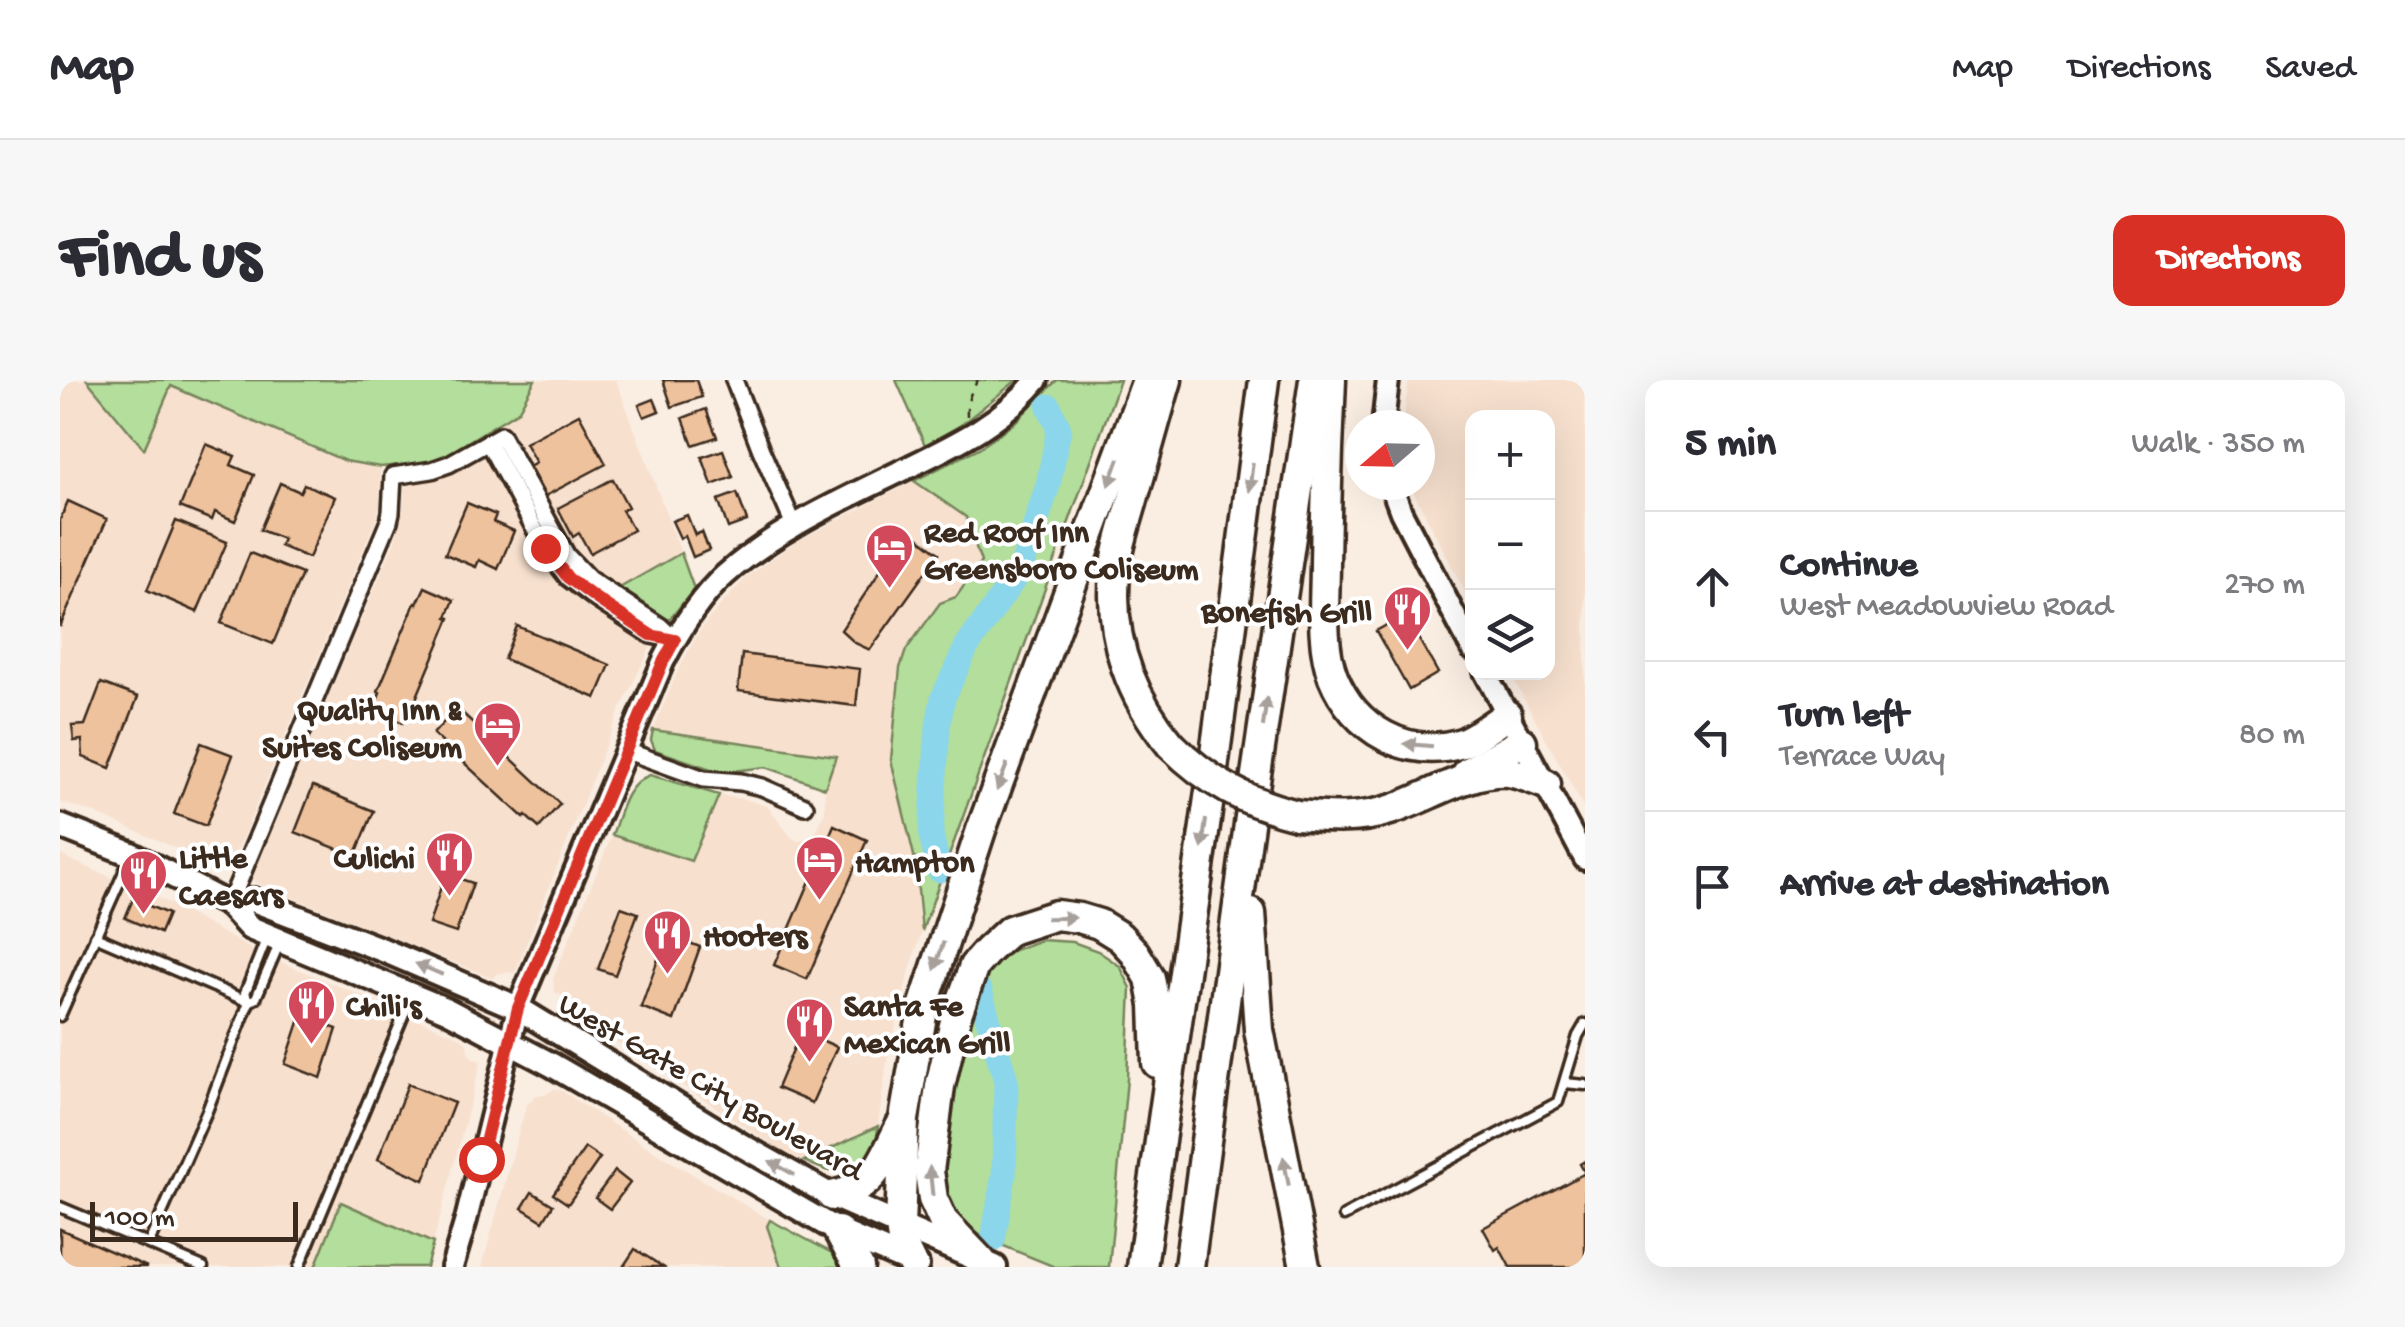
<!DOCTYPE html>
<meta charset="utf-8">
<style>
body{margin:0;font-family:"Gochi Hand",sans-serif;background:#f7f7f7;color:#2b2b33}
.controls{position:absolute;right:30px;top:30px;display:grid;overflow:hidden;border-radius:20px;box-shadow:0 10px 40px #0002}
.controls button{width:90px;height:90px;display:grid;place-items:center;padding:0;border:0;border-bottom:2px solid #e1e1e2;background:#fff;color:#2b2b33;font:50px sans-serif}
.compass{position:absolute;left:1285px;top:30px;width:90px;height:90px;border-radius:50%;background:#fff;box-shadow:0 10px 40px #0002;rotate:250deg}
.scale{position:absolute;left:30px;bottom:25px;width:208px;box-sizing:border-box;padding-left:10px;border:5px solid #3b2a1e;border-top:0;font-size:28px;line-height:35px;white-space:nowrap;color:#3b2a1e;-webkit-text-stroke:8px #fff;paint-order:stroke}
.stop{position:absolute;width:30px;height:30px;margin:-22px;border:8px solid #d93025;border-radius:50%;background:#fff}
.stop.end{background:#d93025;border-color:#fff;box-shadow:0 2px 10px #0008}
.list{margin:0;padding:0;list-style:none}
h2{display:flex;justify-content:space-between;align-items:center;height:130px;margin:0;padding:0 40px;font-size:42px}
h2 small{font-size:32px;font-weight:400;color:#7c7c81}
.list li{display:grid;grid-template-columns:65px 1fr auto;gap:30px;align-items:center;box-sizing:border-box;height:150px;padding:0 40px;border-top:2px solid #e1e1e2}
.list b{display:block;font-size:38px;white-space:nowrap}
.list p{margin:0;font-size:32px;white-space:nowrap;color:#7c7c81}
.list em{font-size:32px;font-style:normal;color:#7c7c81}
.icon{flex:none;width:55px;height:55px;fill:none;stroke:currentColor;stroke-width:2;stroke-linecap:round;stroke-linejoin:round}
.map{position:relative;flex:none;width:1525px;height:887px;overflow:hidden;border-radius:20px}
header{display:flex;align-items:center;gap:60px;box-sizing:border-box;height:140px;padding:0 50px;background:#fff;border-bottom:2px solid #e1e1e2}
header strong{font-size:48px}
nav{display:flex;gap:55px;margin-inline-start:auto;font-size:35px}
.intro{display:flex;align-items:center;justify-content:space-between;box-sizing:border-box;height:240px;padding:0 60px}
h1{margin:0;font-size:70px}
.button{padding:25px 45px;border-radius:20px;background:#d93025;color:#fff;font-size:35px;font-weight:700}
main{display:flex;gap:60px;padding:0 60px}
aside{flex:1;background:#fff;border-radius:20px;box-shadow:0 10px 40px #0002}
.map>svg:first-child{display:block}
</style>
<header>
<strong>Map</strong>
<nav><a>Map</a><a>Directions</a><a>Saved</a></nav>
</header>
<div class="intro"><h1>Find us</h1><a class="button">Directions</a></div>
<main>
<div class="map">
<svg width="1525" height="887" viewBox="0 0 1525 887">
<rect width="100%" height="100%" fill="#faede2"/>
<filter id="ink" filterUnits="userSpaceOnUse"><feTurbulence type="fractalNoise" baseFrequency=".01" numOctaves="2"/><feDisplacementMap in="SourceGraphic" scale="20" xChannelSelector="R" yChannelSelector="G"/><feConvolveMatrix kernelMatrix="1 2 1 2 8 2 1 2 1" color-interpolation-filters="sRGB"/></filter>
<g filter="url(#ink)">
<g fill="#f7e0ce">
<path d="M0 0H27L83 68 110 6 285 81 320 87V125L317 137 171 485 166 490 35 433 0 422Z"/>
<path d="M475 0H556L621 173 556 210 525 186 504 161 440 44 458 31Z"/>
<path d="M1349 0H1525V430L1450 293 1488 292V38H1412V225L1350 105H1360V45H1343Z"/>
<path d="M424 77 429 78 483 177 493 191 512 210 540 231 592 264 559 332 455 592 439 593 433 598 194 502 192 495 335 161 343 131 344 109 349 104 382 97 418 78Z"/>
<path d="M854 101 906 137 921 182 896 217 880 223 846 270 840 288 831 380 855 480 862 551 848 596 827 681 818 746 744 781 722 771 507 629 502 616 495 612 493 599 552 455 631 481 659 415 683 419 707 426 731 457 737 461 753 459 765 432V408L775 376 593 350 617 293 636 257 654 232 687 197 737 161Z"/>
<path d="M0 475 113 525 194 571 398 656 407 663 408 672 412 678 421 681 373 863 281 822 255 887H0Z"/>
<path d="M494 709 500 710 600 775 710 840 707 846 721 887H422L466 726 476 715H485Z"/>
</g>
<g fill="#b3de9b" stroke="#77845c" stroke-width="2.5">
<path d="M27 0H475L458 31 381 78 363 83 320 87 285 81 111 6 84 69Z"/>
<path d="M836 0H957L901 45 865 65Z"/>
<path d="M997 0H1060L862 551 855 480 831 380 840 288 846 270 880 223 896 217 921 182 906 137 854 101 921 67 954 43Z"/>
<path d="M621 173 634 209 610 239H605L556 210Z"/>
<path d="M593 350 776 376 765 408 706 387 665 392 651 389 595 370 591 360Z"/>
<path d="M590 395 659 415 631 481 552 455C561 432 565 404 590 395Z"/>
<path d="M981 560 1013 562 1038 571 1060 586 1071 608 1067 699 1049 887H995L924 858 910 848 896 834 887 819 881 797 900 660 923 588 951 571Z"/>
<path d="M818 746C817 763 813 774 802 787L797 784C778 798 763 790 744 781Z"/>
<path d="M281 822 373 863 366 887H255Z"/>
<path d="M710 840 772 873 787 887H721L707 846Z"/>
</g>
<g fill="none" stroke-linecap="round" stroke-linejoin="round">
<g stroke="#8bd6eb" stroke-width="25">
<path d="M879 490 871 455 878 346 883 318 906 268 961 189 988 105 999 49 989 26"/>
<path d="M920 611 946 701 944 795 933 860"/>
</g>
</g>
<g fill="#efc29e" stroke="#3b2a1e" stroke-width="2.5">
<path d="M603 0H636L642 17 612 27Z"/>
<path d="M594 19 599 31 584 37 579 25Z"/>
<path d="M646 29 657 57 633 65 623 38Z"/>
<path d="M519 34 546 84 485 116 469 87 476 83 465 63Z"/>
<path d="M146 64 175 76 171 85 194 95 175 141 155 132 152 140 120 127Z"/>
<path d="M663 70 673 97 652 105 642 77Z"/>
<path d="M553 99 568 127 562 130 573 150 530 173 519 153 513 157 498 128Z"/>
<path d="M220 103 240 112 244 104 275 117 249 178 220 166 223 159 200 150Z"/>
<path d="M677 113 687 141 668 148 658 120Z"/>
<path d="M8 121 47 139 0 247V140Z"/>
<path d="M407 123 436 135 433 142 454 151 438 189 419 180 416 187 385 174Z"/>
<path d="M627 135 635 155 642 152 649 170 633 177 625 156 620 158 612 141Z"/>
<path d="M116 141 167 162 137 232 87 210Z"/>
<path d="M848 149 879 173 810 270 795 263 781 250Z"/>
<path d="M190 173 242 194 213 264 161 243Z"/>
<path d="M365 207 394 220 387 237 390 238 353 326 351 325 343 343 313 331 320 312 318 311 355 223 357 224Z"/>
<path d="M1345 235 1378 293 1349 310 1316 251Z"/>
<path d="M457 246 550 285 536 318 444 279Z"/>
<path d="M682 274 800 289 796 326 678 311Z"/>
<path d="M41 303 78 317 50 388 23 377 22 360 14 361 12 346 25 345Z"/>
<path d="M397 328 500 424 479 448 466 436 464 438 373 354Z"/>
<path d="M141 363 173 375 146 446 114 434Z"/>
<path d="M253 406 314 431 295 476 235 452Z"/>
<path d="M774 445 807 460 747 599 714 585Z"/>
<path d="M385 494 413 503 396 553 369 544Z"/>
<path d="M73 519 108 534 100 553 65 538Z"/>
<path d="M561 527 578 533 555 595 538 589Z"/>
<path d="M607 554 640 567 614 640 581 627Z"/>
<path d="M241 636 277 649 261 698 225 684Z"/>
<path d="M741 651 777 667 752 723 717 708Z"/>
<path d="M348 704 394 723 364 800 318 779Z"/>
<path d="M525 768 540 778 508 824 493 814Z"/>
<path d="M1525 781V887H1450L1439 867 1435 870 1423 848 1525 793 1520 784Z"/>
<path d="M555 791 570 803 550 829 535 818Z"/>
<path d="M472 812 493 825 483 841 462 828Z"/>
<path d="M0 849 87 887H0Z"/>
<path d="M575 869 603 887H563Z"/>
</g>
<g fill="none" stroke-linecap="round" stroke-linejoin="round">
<defs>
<g id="lane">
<path d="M35 556 189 622"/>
<path d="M189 622 185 613 207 557"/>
<path d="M0 636 71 476"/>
<path d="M1505 703 1525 705"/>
<path d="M0 827 143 887"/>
<path d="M1284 836 1498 722 1518 656 1525 644"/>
<path d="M89 863 147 731 189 622 196 618 220 562"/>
<path d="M239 887 350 620"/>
</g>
<g id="street">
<path d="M674 0 701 70 734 145"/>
<path d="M428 62 485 168 508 198 537 220 591 255 611 259"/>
<path d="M567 371 644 399 681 402 702 407 745 426"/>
<path d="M169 525 329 141 331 132 333 96 372 90 389 84 441 55 507 176 529 199 600 246 615 260"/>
</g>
<g id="secondary">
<path d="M1323 45 1328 0"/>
<path d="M1331 105 1341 132 1412 269"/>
<path d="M1425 292 1525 479"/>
<path d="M392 887 406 840 458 628 603 282C619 251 639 218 665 195 719 147 787 118 851 86 898 63 943 41 977 0"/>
</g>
<g id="primary">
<path d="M0 446 71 474 169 525 190 548 387 630 492 685 778 851 857 885"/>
<path d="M169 525 193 520 323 570 458 628 681 765 772 816 935 887"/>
</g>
<g id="highway">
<path d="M1107 0C1096 37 1086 75 1075 112 1068 139 1057 167 1055 194 1049 259 1071 317 1111 365"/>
<path d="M1271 0C1268 61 1266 122 1265 183 1265 219 1260 263 1273 297 1294 349 1347 380 1402 363 1417 357 1433 344 1447 335"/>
<path d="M1408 392 1462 362"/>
<path d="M1237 435C1269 438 1299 440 1330 430 1366 419 1410 389 1448 392 1461 394 1474 400 1486 404"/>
<path d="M1191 533 1199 650 1245 887"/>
<path d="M772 816C780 814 789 812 797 808 820 796 829 766 841 745"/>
<path d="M778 851 799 887"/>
<path d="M921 881 883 841 873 819 869 791 880 706 896 637 914 586 928 570 950 550 996 535 1019 538 1039 544 1060 557 1075 573 1090 598 1095 625 1097 683"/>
<path d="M851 882 843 866 840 847 844 739 864 624 921 450 1087 0"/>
<path d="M1082 887 1152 397 1204 0"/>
<path d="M1129 887 1192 422 1254 0"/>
</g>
</defs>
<use href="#lane" stroke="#3b2a1e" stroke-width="15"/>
<use href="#street" stroke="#3b2a1e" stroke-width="22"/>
<use href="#secondary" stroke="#3b2a1e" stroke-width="28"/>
<use href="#primary" stroke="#3b2a1e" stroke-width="30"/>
<use href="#highway" stroke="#3b2a1e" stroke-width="35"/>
<path stroke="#3b2a1e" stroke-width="2.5" stroke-dasharray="8 8" stroke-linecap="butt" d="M907 36C906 22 911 11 918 0"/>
<use href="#lane" stroke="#fff" stroke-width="8"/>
<use href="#street" stroke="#fff" stroke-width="15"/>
<use href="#secondary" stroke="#fff" stroke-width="20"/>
<use href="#primary" stroke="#fff" stroke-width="22"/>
<use href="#highway" stroke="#fff" stroke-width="28"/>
<defs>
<path id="highway-bridge" d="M1111 365C1149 403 1186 422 1237 435"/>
</defs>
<use href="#highway-bridge" stroke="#3b2a1e" stroke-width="35" stroke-linecap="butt"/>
<use href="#highway-bridge" stroke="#fff" stroke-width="28"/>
</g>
<defs><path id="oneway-solid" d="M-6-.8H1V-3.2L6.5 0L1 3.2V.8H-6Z" transform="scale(2.5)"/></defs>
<g fill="#a79f9a">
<use href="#oneway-solid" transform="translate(1054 92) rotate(110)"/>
<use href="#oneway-solid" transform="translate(1191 97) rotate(97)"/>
<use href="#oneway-solid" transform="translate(1205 332) rotate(-82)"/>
<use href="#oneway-solid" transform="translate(1358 365) rotate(-175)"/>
<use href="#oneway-solid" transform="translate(942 397) rotate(111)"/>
<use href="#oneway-solid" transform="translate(1144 454) rotate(98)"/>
<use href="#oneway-solid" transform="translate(1001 538) rotate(-1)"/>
<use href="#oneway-solid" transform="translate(879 576) rotate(108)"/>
<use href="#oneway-solid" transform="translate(369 589) rotate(-157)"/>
<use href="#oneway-solid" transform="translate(722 788) rotate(-151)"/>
<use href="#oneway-solid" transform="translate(1226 791) rotate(-101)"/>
<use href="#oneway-solid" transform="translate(871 801) rotate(-96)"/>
</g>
</g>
<g fill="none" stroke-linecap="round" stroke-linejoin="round" filter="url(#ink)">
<path stroke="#d93025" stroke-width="12" d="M421 779 458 628 603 282 615 260 591 255 538 220 508 198 485 168"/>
</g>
<defs>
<symbol id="hotel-pin" viewBox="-11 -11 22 30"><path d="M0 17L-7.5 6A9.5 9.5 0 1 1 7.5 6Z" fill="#d1495b" stroke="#fff"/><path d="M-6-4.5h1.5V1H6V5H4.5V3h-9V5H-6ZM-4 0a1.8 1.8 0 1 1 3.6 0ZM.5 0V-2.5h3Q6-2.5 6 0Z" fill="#fff"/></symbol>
<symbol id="restaurant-pin" viewBox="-11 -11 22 30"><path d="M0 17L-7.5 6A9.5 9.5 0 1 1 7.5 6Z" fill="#d1495b" stroke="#fff"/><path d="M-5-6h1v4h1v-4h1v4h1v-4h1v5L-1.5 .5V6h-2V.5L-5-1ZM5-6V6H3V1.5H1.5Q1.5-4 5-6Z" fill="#fff"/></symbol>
</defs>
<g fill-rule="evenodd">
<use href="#hotel-pin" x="802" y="140" width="55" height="75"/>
<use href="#restaurant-pin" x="1320" y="202" width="55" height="75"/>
<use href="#hotel-pin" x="410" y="318" width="55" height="75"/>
<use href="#restaurant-pin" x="362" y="448" width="55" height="75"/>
<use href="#hotel-pin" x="732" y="452" width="55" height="75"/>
<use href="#restaurant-pin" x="56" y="466" width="55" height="75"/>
<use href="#restaurant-pin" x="580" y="526" width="55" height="75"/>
<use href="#restaurant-pin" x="224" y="596" width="55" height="75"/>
<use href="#restaurant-pin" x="722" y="614" width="55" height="75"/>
</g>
<g text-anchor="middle" stroke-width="8" stroke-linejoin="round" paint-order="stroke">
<g font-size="32" font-weight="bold" fill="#3b2a1e" stroke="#fff" text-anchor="start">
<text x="864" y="161">Red Roof Inn<tspan x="864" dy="37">Greensboro Coliseum</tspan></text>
<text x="1312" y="241" text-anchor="end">Bonefish Grill</text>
<text x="402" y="339" text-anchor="end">Quality Inn &amp;<tspan x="402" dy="37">Suites Coliseum</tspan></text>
<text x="119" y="487">Little<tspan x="119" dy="37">Caesars</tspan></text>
<text x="355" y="487" text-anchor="end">Culichi</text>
<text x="795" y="491">Hampton</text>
<text x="643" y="565">Hooters</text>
<text x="286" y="635">Chili's</text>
<text x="784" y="635">Santa Fe<tspan x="784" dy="37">Mexican Grill</tspan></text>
</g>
<g font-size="32" fill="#3b2a1e" stroke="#fff">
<text transform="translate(652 705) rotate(30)" y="11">West Gate City Boulevard</text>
</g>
</g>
</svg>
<div class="controls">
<button>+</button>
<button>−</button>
<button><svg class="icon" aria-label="layers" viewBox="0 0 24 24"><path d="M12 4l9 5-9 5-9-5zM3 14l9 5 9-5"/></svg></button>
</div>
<svg class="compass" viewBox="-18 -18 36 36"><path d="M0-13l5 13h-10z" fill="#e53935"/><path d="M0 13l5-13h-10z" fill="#7c7c81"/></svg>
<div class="scale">100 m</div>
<div class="stop" style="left:421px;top:779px"></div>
<div class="stop end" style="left:485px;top:168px"></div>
</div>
<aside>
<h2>5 min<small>Walk · 350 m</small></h2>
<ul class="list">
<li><svg class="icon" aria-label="ahead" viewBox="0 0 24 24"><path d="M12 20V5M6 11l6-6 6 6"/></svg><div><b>Continue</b><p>West Meadowview Road</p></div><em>270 m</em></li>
<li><svg class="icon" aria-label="left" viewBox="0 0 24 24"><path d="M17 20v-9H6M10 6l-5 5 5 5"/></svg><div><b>Turn left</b><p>Terrace Way</p></div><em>80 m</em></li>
<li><svg class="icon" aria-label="arrive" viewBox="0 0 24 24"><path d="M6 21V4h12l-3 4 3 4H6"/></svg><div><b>Arrive at destination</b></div></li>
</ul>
</aside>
</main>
